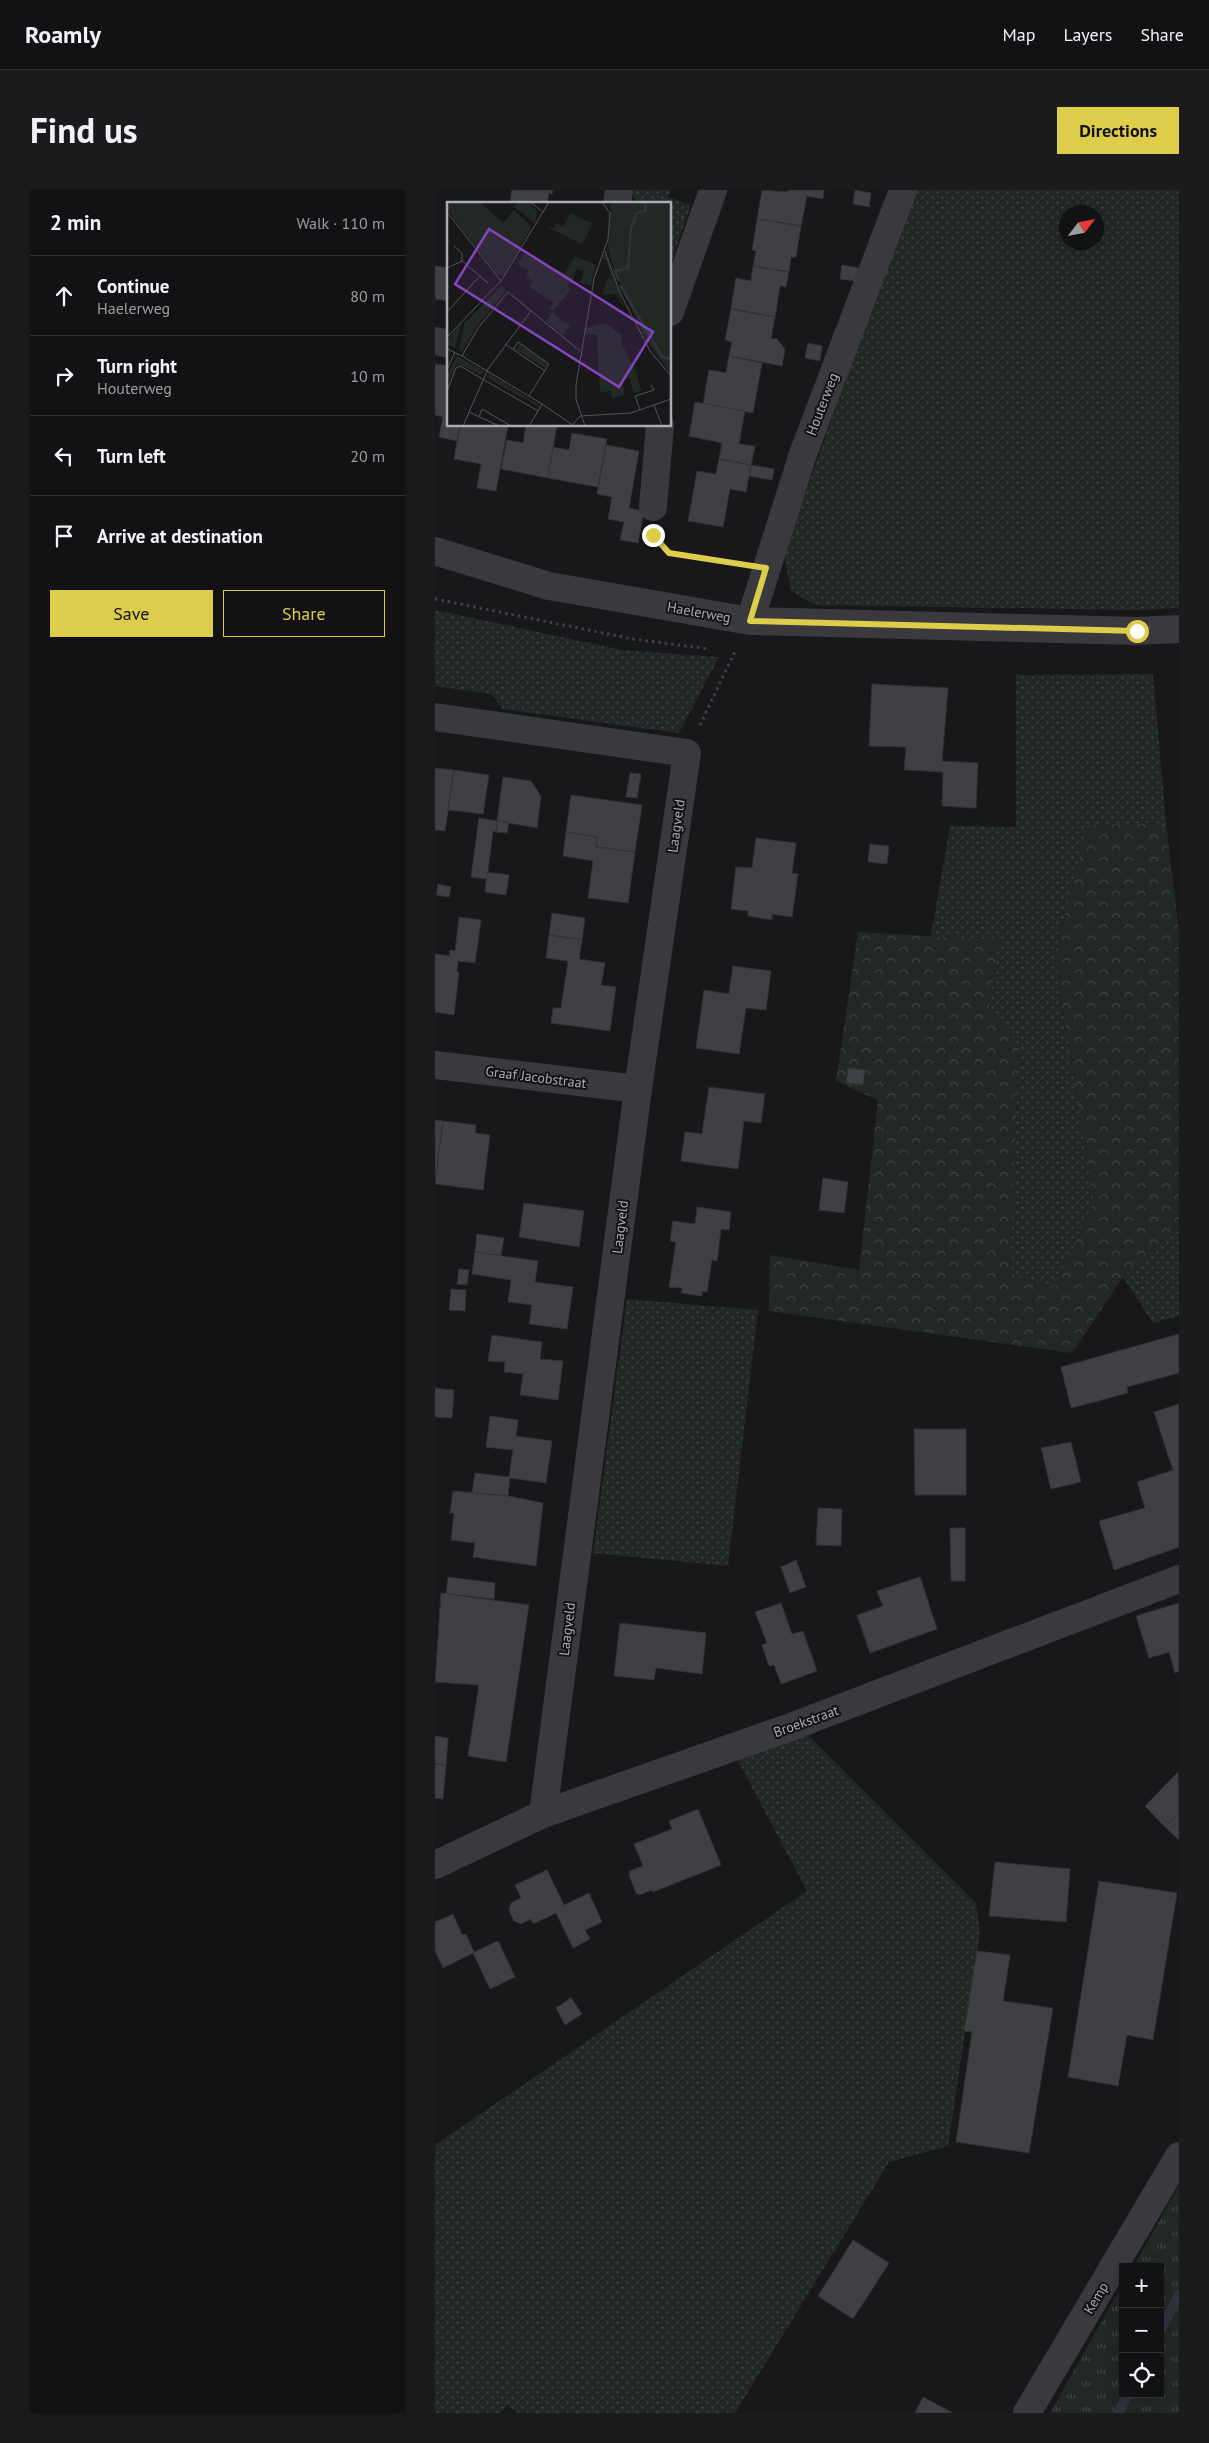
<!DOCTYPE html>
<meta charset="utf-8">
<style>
body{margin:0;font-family:"PT Sans",sans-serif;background:#1b1a1c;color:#f1f3f6}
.controls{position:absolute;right:15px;bottom:15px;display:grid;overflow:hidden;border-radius:0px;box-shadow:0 2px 12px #0003}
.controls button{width:45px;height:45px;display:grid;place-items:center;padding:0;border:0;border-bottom:1px solid #313133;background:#121113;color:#f1f3f6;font:25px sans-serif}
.compass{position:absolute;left:624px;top:15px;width:45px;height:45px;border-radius:50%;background:#121113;box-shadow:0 2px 12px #0003;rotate:58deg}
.stop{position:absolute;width:15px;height:15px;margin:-11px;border:4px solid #ddcd4b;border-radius:50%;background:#fff}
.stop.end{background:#ddcd4b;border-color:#fff;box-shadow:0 1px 5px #0008}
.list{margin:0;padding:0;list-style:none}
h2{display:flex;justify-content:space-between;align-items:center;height:65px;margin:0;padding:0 20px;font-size:21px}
h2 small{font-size:16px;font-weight:400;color:#9c9da0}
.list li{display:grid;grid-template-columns:32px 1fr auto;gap:15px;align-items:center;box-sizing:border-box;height:80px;padding:0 20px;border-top:1px solid #313133}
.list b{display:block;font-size:19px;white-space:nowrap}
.list p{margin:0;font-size:16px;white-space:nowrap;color:#9c9da0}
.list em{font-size:16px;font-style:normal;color:#9c9da0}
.actions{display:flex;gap:10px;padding:15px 20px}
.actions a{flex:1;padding:11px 0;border:1px solid #ddcd4b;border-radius:0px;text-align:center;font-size:18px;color:#ddcd4b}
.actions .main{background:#ddcd4b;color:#111}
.icon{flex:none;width:28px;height:28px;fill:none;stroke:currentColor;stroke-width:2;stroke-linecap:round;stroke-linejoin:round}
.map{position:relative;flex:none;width:744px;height:2223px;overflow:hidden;border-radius:0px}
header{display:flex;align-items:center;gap:30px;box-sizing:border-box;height:70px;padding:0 25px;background:#121113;border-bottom:1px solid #313133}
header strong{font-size:24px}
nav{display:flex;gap:28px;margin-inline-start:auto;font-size:18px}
.intro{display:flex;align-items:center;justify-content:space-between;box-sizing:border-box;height:120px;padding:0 30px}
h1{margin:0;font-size:35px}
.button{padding:12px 22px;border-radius:0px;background:#ddcd4b;color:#111;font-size:18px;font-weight:700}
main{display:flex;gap:30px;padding:0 30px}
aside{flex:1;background:#121113;border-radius:0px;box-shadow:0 2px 12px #0003}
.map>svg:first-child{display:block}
</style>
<header>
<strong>Roamly</strong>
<nav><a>Map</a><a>Layers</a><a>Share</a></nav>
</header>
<div class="intro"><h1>Find us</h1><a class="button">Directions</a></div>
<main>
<aside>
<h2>2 min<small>Walk · 110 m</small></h2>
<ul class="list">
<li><svg class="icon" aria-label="ahead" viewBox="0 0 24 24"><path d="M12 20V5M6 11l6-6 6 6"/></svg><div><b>Continue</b><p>Haelerweg</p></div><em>80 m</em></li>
<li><svg class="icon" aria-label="right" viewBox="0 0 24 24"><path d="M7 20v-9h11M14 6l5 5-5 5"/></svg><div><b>Turn right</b><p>Houterweg</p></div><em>10 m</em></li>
<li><svg class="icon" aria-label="left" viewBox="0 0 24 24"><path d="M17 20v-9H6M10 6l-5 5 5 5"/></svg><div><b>Turn left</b></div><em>20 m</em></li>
<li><svg class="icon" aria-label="arrive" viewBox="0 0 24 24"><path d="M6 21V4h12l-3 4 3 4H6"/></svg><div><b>Arrive at destination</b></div></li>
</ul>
<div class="actions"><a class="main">Save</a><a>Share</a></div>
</aside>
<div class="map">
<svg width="744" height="2223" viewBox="0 0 744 2223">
<defs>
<pattern id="grass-dots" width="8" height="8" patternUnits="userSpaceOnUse" patternTransform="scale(1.25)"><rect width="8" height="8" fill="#222924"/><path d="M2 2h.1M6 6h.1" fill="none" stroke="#3f4542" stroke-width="1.8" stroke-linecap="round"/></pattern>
<pattern id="forest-crowns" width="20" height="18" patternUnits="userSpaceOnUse" patternTransform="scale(1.25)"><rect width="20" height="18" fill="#222924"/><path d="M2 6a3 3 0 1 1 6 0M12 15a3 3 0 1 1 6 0" fill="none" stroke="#3f4542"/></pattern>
<pattern id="park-tufts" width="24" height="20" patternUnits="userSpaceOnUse" patternTransform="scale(1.25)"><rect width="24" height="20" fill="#222924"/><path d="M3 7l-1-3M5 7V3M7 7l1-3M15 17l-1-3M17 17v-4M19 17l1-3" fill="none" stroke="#3f4542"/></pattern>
</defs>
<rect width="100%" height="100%" fill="#181719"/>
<g fill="url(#grass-dots)" fill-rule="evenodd">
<path d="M194 0H235L233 7 256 15 235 75V14H203Z"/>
<path d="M478 0H744V418L704 420 380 415 356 401 349 364ZM632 22H662V52H632Z"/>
<path d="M0 420 187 460 284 467 244 543 68 519 56 504 0 496Z"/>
<path d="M718 484 731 633 653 635 619 766 659 1012 619 1098 575 1083 584 856 554 818 564 750 496 746 515 636 581 637V485Z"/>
<path d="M744 1035V1126L718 1133 688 1087Z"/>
<path d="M192 1109 323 1120 293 1376 158 1363Z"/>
<path d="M371 1543 541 1713 545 1743 513 1956 454 1972 300 2223H83L72 2215 65 2223H0V1955L372 1701 302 1569Z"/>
</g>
<path fill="url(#forest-crowns)" d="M731 633 744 742V1035L688 1087 637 1163 334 1121 335 1065 424 1080 443 910 401 891 423 742 564 750 554 818 584 856 575 1083 619 1098 659 1012 619 766 653 635Z"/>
<path fill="url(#park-tufts)" d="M744 1996V2223H615L688 2094V2204H725V2077H698Z"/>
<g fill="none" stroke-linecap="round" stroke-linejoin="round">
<g stroke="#2f333c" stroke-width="10">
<path d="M725 2141 744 2105"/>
<path d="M683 2223 693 2204"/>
</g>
</g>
<g fill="#3f4043" stroke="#323235">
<path d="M77 0H118L117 4 114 3 112 14 75 12Z"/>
<path d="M327 0 353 2V0H389L388 9 372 6 366 36 322 29Z"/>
<path d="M420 0 436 3 434 17 418 14Z"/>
<path d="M322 29 366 36 361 67H356L354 82 318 76 321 61 317 60Z"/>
<path d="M407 75 424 78 420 91 405 89Z"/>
<path d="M0 76 14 78V111L0 109Z"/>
<path d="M318 76 354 82 351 97 345 96 340 127 296 119 301 88 316 91Z"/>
<path d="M296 119 340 127 336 149H342L350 159 347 176 294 166 297 152 290 150Z"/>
<path d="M373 153 387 156 385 171 370 168Z"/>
<path d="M294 166 327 173 318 223 268 214 274 180 291 183Z"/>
<path d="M0 174 14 176 11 214 14 215V235H25L22 251 4 247 8 227 0 225Z"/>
<path d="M260 212 310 221 304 254 320 256 316 275 284 269 287 253 254 246Z"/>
<path d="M25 235 73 236 61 301 42 298 46 274 19 269Z"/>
<path d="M91 235H122L113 288 66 279 72 250 88 253Z"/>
<path d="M137 243 172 249 163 297 113 288 118 257 134 260Z"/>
<path d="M171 255 204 261 194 318 209 321 203 353 185 350 189 332 173 329 177 307 162 304Z"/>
<path d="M284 269 316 275 311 302 295 299 288 337 253 331 262 281 281 284Z"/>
<path d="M316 275 339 279 337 290 314 286Z"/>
<path d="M437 494 513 498 507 571 543 573 541 618 507 616 508 582 469 580 471 557 434 556Z"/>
<path d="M0 578 19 580 10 641 0 640Z"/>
<path d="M19 580 54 585 48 624 13 620Z"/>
<path d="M195 583 206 584 202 608 191 607Z"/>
<path d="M68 587 96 591 106 606 102 638 62 631Z"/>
<path d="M136 605 207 615 200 662 161 657 162 647 131 642Z"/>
<path d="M44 628 62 631 61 642 58 641 52 689 36 687Z"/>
<path d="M62 631 74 632 72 643 61 642Z"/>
<path d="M131 642 162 647 161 657 200 662 193 713 153 708 158 671 128 666Z"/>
<path d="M321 648 361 653 357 683 363 684 357 727 337 724V730L313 726V721L296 719 301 677 317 678Z"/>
<path d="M435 654 454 656 452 674 433 672Z"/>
<path d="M52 682 74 685 71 705 50 702Z"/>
<path d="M3 694 16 697 14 707 1 705Z"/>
<path d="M117 723 150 728 147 750 114 745Z"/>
<path d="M24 727 46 730 40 773 23 771 22 782H24L19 825 0 822V764L14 766 15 760 20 761Z"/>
<path d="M114 745 147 750 144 769 170 773 166 795 181 797 175 841 116 833 118 818H126L133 771 111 768Z"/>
<path d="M298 776 336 781 331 820 311 818 304 864 261 858 269 800 294 804Z"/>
<path d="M413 878 430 880 428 895 411 893Z"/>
<path d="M274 897 330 904 326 933 309 931 303 979 246 971 250 942 267 944Z"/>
<path d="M0 930 8 931 0 994Z"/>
<path d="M8 931 41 935 40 943 55 945 48 1000 0 994Z"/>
<path d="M388 988 413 992 409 1023 384 1020Z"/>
<path d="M89 1013 149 1021 144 1057 84 1047Z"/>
<path d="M262 1017 296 1022 294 1040 286 1039 282 1071 277 1070 272 1102 267 1101V1106L246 1103 247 1098 234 1097 241 1052 235 1051 238 1031 260 1034Z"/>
<path d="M42 1044 69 1048 66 1066 40 1062Z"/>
<path d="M40 1062 103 1071 100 1092 138 1097 132 1139 94 1134 97 1115 73 1112 76 1090 37 1084Z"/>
<path d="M24 1079 34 1080 32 1095 22 1094Z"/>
<path d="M16 1099 31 1100 30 1121 14 1120Z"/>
<path d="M744 1144V1183L692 1197 693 1203 636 1218 626 1177Z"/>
<path d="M57 1145 107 1152 105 1169 128 1171 123 1210 85 1205 88 1184 69 1182 70 1172 53 1171Z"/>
<path d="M0 1198 19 1200 17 1228 0 1227Z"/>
<path d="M744 1214V1357L679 1380 664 1331 710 1318 702 1292 738 1280 719 1222Z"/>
<path d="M55 1226 83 1230 81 1246 117 1251 111 1293 75 1288 73 1306 37 1303 40 1283 74 1287 78 1260 51 1257Z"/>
<path d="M479 1239H531V1305H480Z"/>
<path d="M636 1252 646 1292 616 1299 606 1258Z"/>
<path d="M18 1301 73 1306 108 1313 101 1376 38 1367 40 1353 16 1350 19 1323H15Z"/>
<path d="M383 1318 407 1319 406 1356 381 1355Z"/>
<path d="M515 1338H530V1391H516Z"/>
<path d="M361 1370 371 1397 355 1403 346 1377Z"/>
<path d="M13 1387 60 1393 59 1409 11 1404Z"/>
<path d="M485 1387 502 1439 435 1463 422 1425 448 1416 442 1401Z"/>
<path d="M6 1403 94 1415 71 1572 33 1566 44 1495 0 1492Z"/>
<path d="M346 1413 357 1444 368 1441 382 1481 346 1494 339 1475 334 1476 327 1455 332 1453 320 1422Z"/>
<path d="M744 1413V1481L740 1483 734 1462 714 1468 701 1426Z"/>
<path d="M185 1433 271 1443 267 1484 221 1478 219 1490 179 1486Z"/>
<path d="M0 1546 13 1548 11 1575 0 1574Z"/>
<path d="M0 1574 11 1575 8 1609 0 1608Z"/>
<path d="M743 1582 744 1623 730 1637 710 1616Z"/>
<path d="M263 1619 286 1675 218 1702 217 1700 204 1705 201 1703 194 1685 195 1681 208 1676 199 1654 237 1639 234 1631Z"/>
<path d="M744 1623V1650L730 1637Z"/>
<path d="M560 1672 635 1679 631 1732 554 1726Z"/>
<path d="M112 1680 129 1715 154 1703 167 1732 150 1740 155 1749 138 1758 121 1723 98 1734 96 1729 86 1734 79 1731 74 1720 76 1713 86 1708 80 1695Z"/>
<path d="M664 1691 742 1703 718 1850 692 1845 683 1896 633 1887Z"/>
<path d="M18 1724 27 1745 31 1744 39 1762 63 1751 80 1787 55 1799 38 1763 8 1778 0 1761V1732Z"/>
<path d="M542 1761 575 1765 568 1811 618 1818 594 1963 521 1952 537 1842 529 1841Z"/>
<path d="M136 1808 147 1824 130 1835 121 1818Z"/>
<path d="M418 2050 454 2073 418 2129 383 2106Z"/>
<path d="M488 2207 518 2223H480Z"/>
</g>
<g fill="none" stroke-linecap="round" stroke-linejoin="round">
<g stroke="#3f3f45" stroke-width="3" stroke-dasharray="2.5 4" stroke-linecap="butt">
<path d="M221 349 234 363 300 374"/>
<path d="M0 409 198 449 274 459"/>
<path d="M265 535 301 459"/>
</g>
<g stroke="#39393e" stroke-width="28">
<path d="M182 14 184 0"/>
<path d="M235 122 278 0"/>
<path d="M0 151 14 154"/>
<path d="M218 317 225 235"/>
<path d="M315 431 368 264 468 0"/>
<path d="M0 527 252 563 203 899 108 1624"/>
<path d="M0 875 203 899"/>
<path d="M0 1675 108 1624 353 1538 744 1389"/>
<path d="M592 2223 744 1966"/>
</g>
<path stroke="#39393e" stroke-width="28" d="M0 361 114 396 315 431 702 441 744 439"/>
</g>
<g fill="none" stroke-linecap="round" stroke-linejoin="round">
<path stroke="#ddcd4b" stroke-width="6" d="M218 345 234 363 331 378 315 431 702 441"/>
</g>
<g text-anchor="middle" stroke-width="4" stroke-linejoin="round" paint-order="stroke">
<g font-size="14" fill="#abacb7" stroke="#131214">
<text transform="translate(387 214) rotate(-69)" y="5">Houterweg</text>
<text transform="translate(264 422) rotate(10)" y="5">Haelerweg</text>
<text transform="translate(241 636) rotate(-82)" y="5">Laagveld</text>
<text transform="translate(101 887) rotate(7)" y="5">Graaf Jacobstraat</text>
<text transform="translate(185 1037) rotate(-83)" y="5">Laagveld</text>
<text transform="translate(132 1439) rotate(-83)" y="5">Laagveld</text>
<text transform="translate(371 1531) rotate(-20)" y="5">Broekstraat</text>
<text transform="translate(661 2108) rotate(-59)" y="5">Kemp</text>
</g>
</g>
<g transform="translate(12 12)">
<rect width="224" height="224" fill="#181719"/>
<path d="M0 0H33L56 21 67 8 85 25 56 73H51L21 35 0 7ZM71 0H81L90 9 88 22 67 5ZM124 11 146 22 135 42 100 25 107 26 109 21 116 25ZM77 52 88 58 85 64 93 72 113 80 117 87 114 90 89 75 86 80 79 74 81 69 70 62ZM157 53H159L178 108 170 92 155 93 161 76 165 77 159 58 155 57ZM128 54 149 63 144 84 133 81 137 69 129 67 125 82H120L118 71ZM55 83 59 89 29 125 15 150 12 148 17 122ZM105 110 123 124 116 133 99 119ZM15 119 8 146 1 143V137ZM159 121 176 135 174 140 190 172 194 189 187 191 182 176 175 179 178 193 165 196 164 189 153 190 150 133 137 132 139 126ZM73 142 101 162 98 166 69 148ZM10 154 37 169V170L33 172 10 162 0 182V173ZM41 171 91 202 92 205 40 176Z" fill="#222924"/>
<path d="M88 58 118 71 123 89 106 109 102 107 107 101 82 85 89 75 114 90 117 87 113 80 93 72 85 63Z" fill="#222924"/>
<path d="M164 0H224V172L199 138 167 69 161 45Z" fill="#222924"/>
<path fill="none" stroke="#2f333c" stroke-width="2.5" d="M172 79 168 69 181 66 184 26 190 11 198 9 199 0M173 83 215 155 224 157"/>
<path fill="none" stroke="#535358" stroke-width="1" d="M83 0 96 10M0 10 54 79M7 44 15 51V59M158 49 173 91 203 149 224 174M15 59 41 81M0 66 15 59M0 110 32 75M0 135 54 79 102 0M58 142 98 169M0 147 15 154 31 126 61 90 133 149M66 148 71 140 102 162 82 194M0 168 8 150M0 189 9 166 13 164 91 209 95 202 15 154M95 202 127 224M207 203 215 224M193 208 188 194 207 188 204 183M22 210 52 224M32 215 35 207 64 224M16 224 41 167 84 109M82 224 91 209M124 224 133 214 184 211 224 197M138 224 129 197V183L147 77 161 37 163 11 155 0"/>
<path fill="#8546bd" fill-opacity="0.15" stroke="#8546bd" stroke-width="2.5" d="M42 27 206 130 172 185 8 82Z"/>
<rect width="224" height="224" fill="none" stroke="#abacb7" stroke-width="2.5"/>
</g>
</svg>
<div class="controls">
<button>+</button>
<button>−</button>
<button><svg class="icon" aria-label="locate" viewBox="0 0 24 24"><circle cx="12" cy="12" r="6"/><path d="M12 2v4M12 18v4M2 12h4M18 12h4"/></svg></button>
</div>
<svg class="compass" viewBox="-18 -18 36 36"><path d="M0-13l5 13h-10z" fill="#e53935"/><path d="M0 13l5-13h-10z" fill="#9c9da0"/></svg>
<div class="stop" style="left:702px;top:441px"></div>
<div class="stop end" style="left:218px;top:345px"></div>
</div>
</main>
